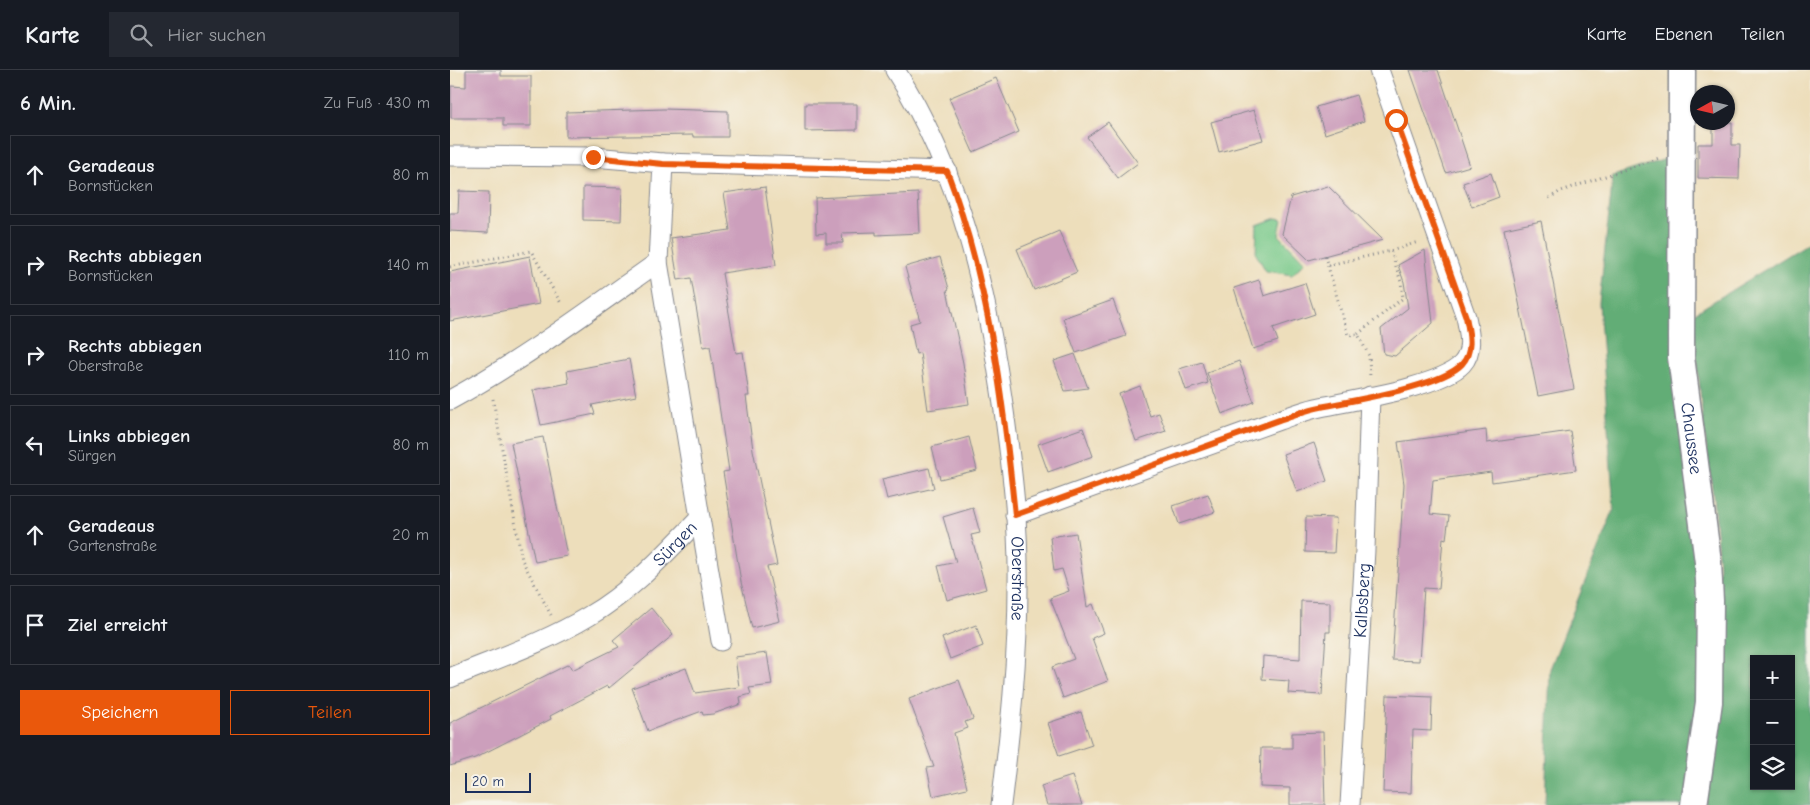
<!DOCTYPE html>
<html lang="de">
<meta charset="utf-8">
<style>
body{margin:0;font-family:"Comic Neue",sans-serif;background:#242831;color:#f1f3f6}
.controls{position:absolute;right:15px;bottom:15px;display:grid;overflow:hidden;border-radius:0px;box-shadow:0 1px 4px #0004}
.controls button{width:45px;height:45px;display:grid;place-items:center;padding:0;border:0;border-bottom:1px solid #363941;background:#171b24;color:#f1f3f6;font:25px sans-serif}
.compass{position:absolute;left:1240px;top:15px;width:45px;height:45px;border-radius:50%;background:#171b24;box-shadow:0 1px 4px #0004;rotate:262deg}
.scale{position:absolute;left:15px;bottom:12px;width:66px;box-sizing:border-box;padding-left:5px;border:2px solid #1b2f5e;border-top:0;font-size:14px;line-height:18px;white-space:nowrap;color:#1b2f5e;-webkit-text-stroke:4px #f7f3e8;paint-order:stroke}
.stop{position:absolute;width:15px;height:15px;margin:-11px;border:4px solid #ea580c;border-radius:50%;background:#fff}
.stop.end{background:#ea580c;border-color:#fff;box-shadow:0 1px 5px #0008}
.list{margin:0;padding:0;list-style:none}
h2{display:flex;justify-content:space-between;align-items:center;height:65px;margin:0;padding:0 20px;font-size:21px}
h2 small{font-size:16px;font-weight:400;color:#9ea1a6}
.list li{display:grid;grid-template-columns:32px 1fr auto;gap:15px;align-items:center;box-sizing:border-box;height:80px;margin:0 10px 10px;padding:0 10px;border:1px solid #363941;border-radius:0px}
.list b{display:block;font-size:19px;white-space:nowrap}
.list p{margin:0;font-size:16px;white-space:nowrap;color:#9ea1a6}
.list em{font-size:16px;font-style:normal;color:#9ea1a6}
.actions{display:flex;gap:10px;padding:15px 20px}
.actions a{flex:1;padding:11px 0;border:1px solid #ea580c;border-radius:0px;text-align:center;font-size:18px;color:#ea580c}
.actions .main{background:#ea580c;color:#fff}
.icon{flex:none;width:28px;height:28px;fill:none;stroke:currentColor;stroke-width:2;stroke-linecap:round;stroke-linejoin:round}
.map{position:relative;flex:none;width:1360px;height:735px;overflow:hidden}
header{display:flex;align-items:center;gap:30px;box-sizing:border-box;height:70px;padding:0 25px;background:#171b24;border-bottom:1px solid #363941}
header strong{font-size:24px}
nav{display:flex;gap:28px;margin-inline-start:auto;font-size:18px}
.search{width:350px;height:45px;background:#242831;display:flex;align-items:center;gap:12px;box-sizing:border-box;padding:0 18px;border-radius:0px;color:#9ea1a6;font-size:19px}
main{display:flex}
aside{flex:1;background:#171b24}
.map>svg:first-child{display:block}
</style>
<header>
<strong>Karte</strong>
<div class="search"><svg class="icon" aria-label="search" viewBox="0 0 24 24"><circle cx="10" cy="10" r="6"/><path d="M15 15l6 6"/></svg>Hier suchen</div>
<nav><a>Karte</a><a>Ebenen</a><a>Teilen</a></nav>
</header>
<main>
<aside>
<h2>6 Min.<small>Zu Fuß · 430 m</small></h2>
<ul class="list">
<li><svg class="icon" aria-label="ahead" viewBox="0 0 24 24"><path d="M12 20V5M6 11l6-6 6 6"/></svg><div><b>Geradeaus</b><p>Bornstücken</p></div><em>80 m</em></li>
<li><svg class="icon" aria-label="right" viewBox="0 0 24 24"><path d="M7 20v-9h11M14 6l5 5-5 5"/></svg><div><b>Rechts abbiegen</b><p>Bornstücken</p></div><em>140 m</em></li>
<li><svg class="icon" aria-label="right" viewBox="0 0 24 24"><path d="M7 20v-9h11M14 6l5 5-5 5"/></svg><div><b>Rechts abbiegen</b><p>Oberstraße</p></div><em>110 m</em></li>
<li><svg class="icon" aria-label="left" viewBox="0 0 24 24"><path d="M17 20v-9H6M10 6l-5 5 5 5"/></svg><div><b>Links abbiegen</b><p>Sürgen</p></div><em>80 m</em></li>
<li><svg class="icon" aria-label="ahead" viewBox="0 0 24 24"><path d="M12 20V5M6 11l6-6 6 6"/></svg><div><b>Geradeaus</b><p>Gartenstraße</p></div><em>20 m</em></li>
<li><svg class="icon" aria-label="arrive" viewBox="0 0 24 24"><path d="M6 21V4h12l-3 4 3 4H6"/></svg><div><b>Ziel erreicht</b></div></li>
</ul>
<div class="actions"><a class="main">Speichern</a><a>Teilen</a></div>
</aside>
<div class="map">
<svg width="1360" height="735" viewBox="0 0 1360 735">
<rect width="100%" height="100%" fill="#f7f3e8"/>
<filter id="ink" filterUnits="userSpaceOnUse"><feTurbulence type="fractalNoise" baseFrequency=".02" numOctaves="2"/><feDisplacementMap in="SourceGraphic" scale="10" xChannelSelector="R" yChannelSelector="G"/><feConvolveMatrix kernelMatrix="1 2 1 2 8 2 1 2 1" color-interpolation-filters="sRGB"/></filter>
<filter id="wash" filterUnits="userSpaceOnUse"><feTurbulence type="fractalNoise" baseFrequency=".0096" numOctaves="4" result="noise"/><feDisplacementMap in="SourceGraphic" scale="20" xChannelSelector="R" yChannelSelector="G"/><feGaussianBlur stdDeviation="1.12" result="paint"/><feColorMatrix in="noise" values="0 0 0 0 0 0 0 0 0 0 0 0 0 0 0 0 0 1.4 0 .05"/><feComposite in="paint" operator="in"/></filter>
<g filter="url(#wash)">
<rect width="100%" height="100%" fill="#eddebb"/>
<path fill="#78c98a" stroke="#4a7c74" d="M826 148 832 149 829 165 855 192 842 205 816 201 806 184 807 155Z"/>
<g fill="#62ad76" stroke="#3e6e6a" fill-rule="evenodd">
<path d="M1222 87 1250 491 1251 632 1237 735H1095L1100 599 1164 439 1149 233 1163 106Z"/>
<path d="M1360 172V735H1255L1269 496 1263 425 1253 352 1243 244ZM1304 589H1341V716H1304Z"/>
</g>
<g id="blocks">
<g fill="#cc9fbc">
<path d="M16 0H51V6H81V56H53V48H1V16L16 17Z"/>
<path d="M960 0H988L1020 96 996 103Z"/>
<path d="M546 8 569 62 523 82 499 28Z"/>
<path d="M906 25 914 51 875 64 866 37Z"/>
<path d="M355 34H407V60L355 61Z"/>
<path d="M214 39 278 41V67H243V65L116 67V42Z"/>
<path d="M804 40 813 70 769 82 761 52Z"/>
<path d="M658 52 688 93 668 108 637 67Z"/>
<path d="M1263 52H1282V75H1290L1289 109 1248 108V74H1263Z"/>
<path d="M1041 103 1049 127 1022 137 1013 113Z"/>
<path d="M878 116 933 170 859 190 832 164 841 127Z"/>
<path d="M133 117 172 118 171 151 133 150Z"/>
<path d="M315 117 326 195 272 203 286 283 293 282 299 326H296L303 380 327 495 317 497 330 551 302 558 291 512 273 402 279 401 260 276 253 277 241 208 228 210 221 168 280 160 274 123Z"/>
<path d="M9 121 39 122 38 163 0 161V143H8Z"/>
<path d="M468 123 470 163 426 165V162L392 163 393 173H376V163L366 164 365 128Z"/>
<path d="M1091 151 1124 319 1088 326 1054 159Z"/>
<path d="M609 161 627 202 584 220 567 179Z"/>
<path d="M975 180 983 253 945 286 934 284 931 259 958 238 954 212 948 195Z"/>
<path d="M80 186 89 234 0 251V202Z"/>
<path d="M490 187 499 219 497 220 513 293 519 334 478 340 470 283 466 284 460 254 470 251 455 197Z"/>
<path d="M809 210 814 226 855 213 865 244 823 258 828 271 803 279 784 218Z"/>
<path d="M663 230 676 266 626 283 613 248Z"/>
<path d="M625 284 638 318 615 321 604 291Z"/>
<path d="M179 289 186 326 142 335 145 344 91 355 83 320 119 313 117 301Z"/>
<path d="M789 291 804 332 772 344 757 303Z"/>
<path d="M752 292 758 313 736 320 729 299Z"/>
<path d="M690 316 700 346 709 343 716 361 686 371 669 324Z"/>
<path d="M633 358 643 386 598 402 588 374Z"/>
<path d="M1036 360 1037 373 1120 361 1126 400 1042 412 1041 402 983 410 980 444 999 446 996 469 993 468 989 519 974 518 969 591 942 590 954 414 948 372Z"/>
<path d="M93 367 117 486 85 492 61 373Z"/>
<path d="M519 367 527 400 490 409 482 377Z"/>
<path d="M864 373 877 411 847 422 833 384Z"/>
<path d="M479 398 484 418 437 429 432 409Z"/>
<path d="M758 424 765 442 729 454 723 436Z"/>
<path d="M523 438 530 463 521 465 536 519 497 530 488 496 506 492 493 447Z"/>
<path d="M856 447 886 448 884 483 855 482Z"/>
<path d="M626 463 637 537 643 534 654 563 642 568 658 611 613 628 602 597 624 589 600 528 619 521 612 499 604 501 600 467Z"/>
<path d="M851 531 880 532V562H876L872 625 838 623 839 611 812 609 813 586 850 589Z"/>
<path d="M201 538 223 565 159 618 157 616 100 646 101 649 25 688 0 696V653L119 594 122 600 169 577 163 570Z"/>
<path d="M526 555 533 576 500 589 492 568Z"/>
<path d="M317 583 322 615 299 618 301 624 290 627 291 634 263 644 253 645 252 641 198 661 182 618 236 598 245 623 289 617 285 587Z"/>
<path d="M509 610 523 649 515 652 518 658 504 663 517 718 483 726 477 698 484 697 459 629Z"/>
<path d="M937 625 982 627 981 661 963 660 961 723 933 722Z"/>
<path d="M631 642 642 675 609 686 598 653Z"/>
<path d="M873 662 875 735H840V718L810 717 811 678H842V663Z"/>
<path d="M622 706 632 735H597L591 716Z"/>
</g>
</g>
</g>
<g filter="url(#ink)">
<use href="#blocks" fill-opacity="0" stroke="#84868c" stroke-width="1"/>
<g fill="none" stroke-linecap="round" stroke-linejoin="round">
<defs>
<g id="street">
<path id="s1" d="M445 0C511 103 537 222 554 341 562 399 569 457 568 515 568 589 560 662 551 735"/>
<path d="M0 86 143 87 213 93"/>
<path d="M0 330C73 290 140 240 208 192L213 93 497 101"/>
<path d="M565 445 829 350C841 346 853 341 866 338 898 331 991 317 1012 294 1024 281 1019 262 1016 247L929 0"/>
<path d="M250 448 271 571"/>
<path id="s2" d="M0 608C46 589 96 572 139 546 182 521 216 483 250 448L208 192"/>
<path id="s3" d="M900 735 915 480 920 326"/>
</g>
<g id="secondary">
<path id="s4" d="M1232 0 1231 287 1258 492 1260 531 1259 632 1244 735"/>
</g>
</defs>
<use href="#street" stroke="#84868c" stroke-width="21"/>
<use href="#secondary" stroke="#84868c" stroke-width="29"/>
<g stroke="#84868c" stroke-width="3" stroke-dasharray="1 4" stroke-linecap="butt">
<path d="M1099 128 1111 121 1209 88"/>
<path d="M941 181 968 172"/>
<path d="M875 186 898 265 908 264 919 286 920 308"/>
<path d="M878 195 941 181 951 212 953 228 908 264"/>
<path d="M0 197 81 181 112 235"/>
<path d="M43 329 72 490 101 545"/>
</g>
<use href="#street" stroke="#fff" stroke-width="19"/>
<use href="#secondary" stroke="#fff" stroke-width="26"/>
</g>
</g>
<g fill="none" stroke-linecap="round" stroke-linejoin="round" filter="url(#ink)">
<path stroke="#ea580c" stroke-width="6" d="M143 87 213 94 497 101C539 212 553 328 565 445L829 350C841 346 853 341 866 338 898 331 991 317 1012 294 1024 281 1019 262 1016 247L946 50"/>
</g>
<g text-anchor="middle" stroke-width="5" stroke-linejoin="round" paint-order="stroke">
<g font-size="18" fill="#1b2f5e" stroke="#f7f3e8">
<text dy="6" stroke="none"><textPath href="#s4" startOffset="369">Chaussee</textPath></text>
<text dy="6" stroke="none"><textPath href="#s2" startOffset="265">Sürgen</textPath></text>
<text dy="6" stroke="none"><textPath href="#s1" startOffset="529">Oberstraße</textPath></text>
<text dy="6" stroke="none"><textPath href="#s3" startOffset="205">Kalbsberg</textPath></text>
</g>
</g>
</svg>
<div class="controls">
<button>+</button>
<button>−</button>
<button><svg class="icon" aria-label="layers" viewBox="0 0 24 24"><path d="M12 4l9 5-9 5-9-5zM3 14l9 5 9-5"/></svg></button>
</div>
<svg class="compass" viewBox="-18 -18 36 36"><path d="M0-13l5 13h-10z" fill="#e53935"/><path d="M0 13l5-13h-10z" fill="#9ea1a6"/></svg>
<div class="scale">20 m</div>
<div class="stop" style="left:946px;top:50px"></div>
<div class="stop end" style="left:143px;top:87px"></div>
</div>
</main>
